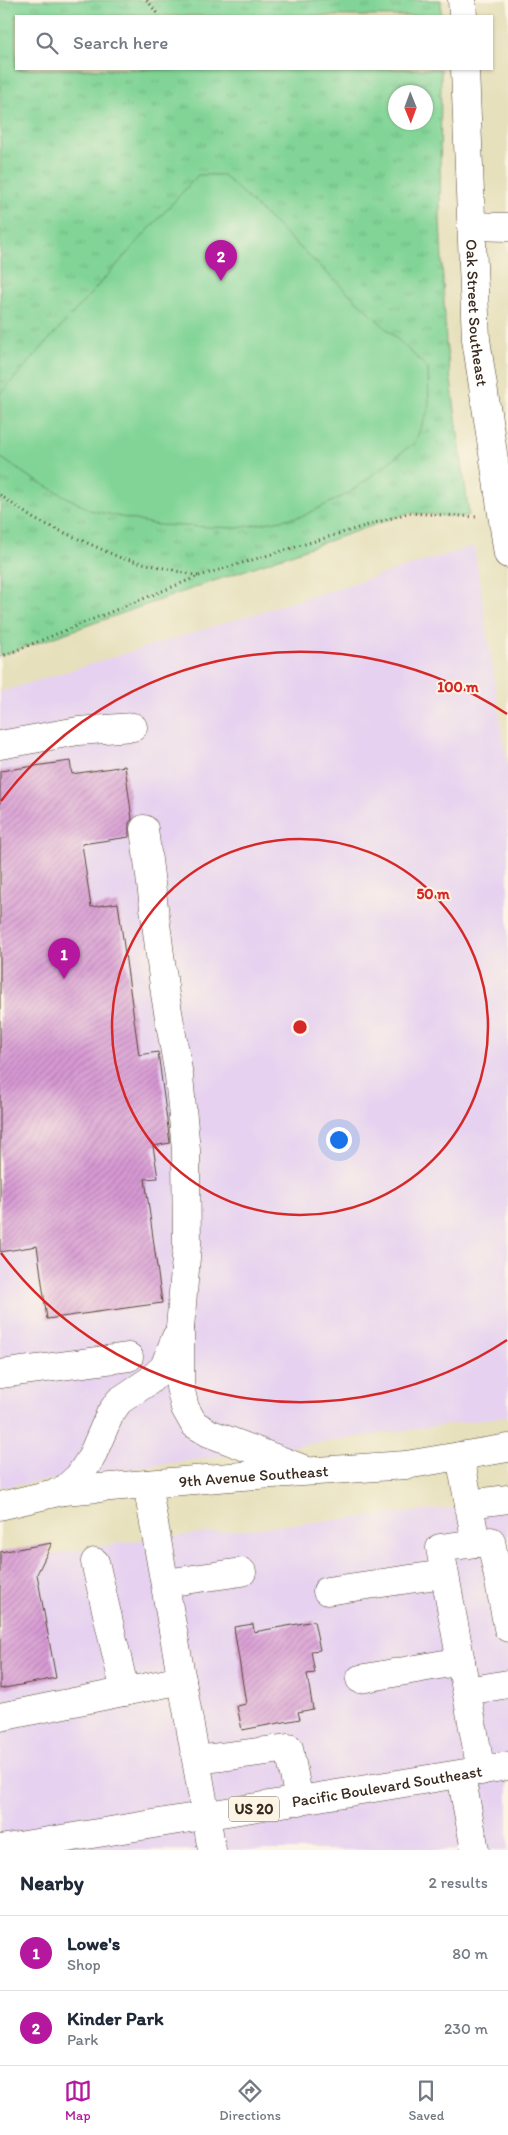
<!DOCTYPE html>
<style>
body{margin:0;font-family:Itim,sans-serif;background:#f6f6f7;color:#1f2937}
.compass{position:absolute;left:388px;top:85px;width:45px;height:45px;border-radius:50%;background:#fff;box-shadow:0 1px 4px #0004;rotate:179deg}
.you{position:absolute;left:338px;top:1139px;width:18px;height:18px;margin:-12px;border:4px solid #fff;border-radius:50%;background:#1a73e8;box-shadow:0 0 0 8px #1a73e833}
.badge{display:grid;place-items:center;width:32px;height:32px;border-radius:50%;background:#b5179e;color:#fff;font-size:16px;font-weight:700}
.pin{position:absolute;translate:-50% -41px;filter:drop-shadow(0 1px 2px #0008)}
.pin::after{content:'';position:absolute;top:26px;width:18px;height:15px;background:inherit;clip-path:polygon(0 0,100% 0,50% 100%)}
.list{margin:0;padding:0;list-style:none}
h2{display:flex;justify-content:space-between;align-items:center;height:65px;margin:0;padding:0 20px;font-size:21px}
h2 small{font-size:16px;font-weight:400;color:#747a83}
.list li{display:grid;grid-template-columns:32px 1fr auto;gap:15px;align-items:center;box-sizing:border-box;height:75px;padding:0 20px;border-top:1px solid #e0e1e3}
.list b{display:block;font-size:19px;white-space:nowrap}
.list p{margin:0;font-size:16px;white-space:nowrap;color:#747a83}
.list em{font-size:16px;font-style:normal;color:#747a83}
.icon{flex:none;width:28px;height:28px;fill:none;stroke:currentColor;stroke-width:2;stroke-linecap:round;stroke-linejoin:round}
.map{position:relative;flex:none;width:508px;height:1850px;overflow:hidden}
.search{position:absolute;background:#fff;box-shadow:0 1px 4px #0004;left:15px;right:15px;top:15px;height:55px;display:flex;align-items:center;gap:12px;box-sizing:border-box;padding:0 18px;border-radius:0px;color:#747a83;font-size:19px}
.sheet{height:215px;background:#fff}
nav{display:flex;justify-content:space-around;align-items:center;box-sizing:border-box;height:70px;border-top:1px solid #e0e1e3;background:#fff;font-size:14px;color:#747a83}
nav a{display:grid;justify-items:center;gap:2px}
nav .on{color:#b5179e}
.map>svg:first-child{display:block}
</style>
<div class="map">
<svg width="508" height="1850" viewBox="0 0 508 1850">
<defs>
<pattern id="park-tufts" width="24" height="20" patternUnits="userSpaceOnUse" patternTransform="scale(1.25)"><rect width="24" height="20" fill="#81d496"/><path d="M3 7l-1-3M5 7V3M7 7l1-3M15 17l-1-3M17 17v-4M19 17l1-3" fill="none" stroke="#70b681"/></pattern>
<pattern id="building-hatch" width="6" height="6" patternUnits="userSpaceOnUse" patternTransform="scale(1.25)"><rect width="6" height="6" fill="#d799d4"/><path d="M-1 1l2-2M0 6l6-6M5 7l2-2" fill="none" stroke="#b07dab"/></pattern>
</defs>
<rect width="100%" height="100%" fill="#fcf5e5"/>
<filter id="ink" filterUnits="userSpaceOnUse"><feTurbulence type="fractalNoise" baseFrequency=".02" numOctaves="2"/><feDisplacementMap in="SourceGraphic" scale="10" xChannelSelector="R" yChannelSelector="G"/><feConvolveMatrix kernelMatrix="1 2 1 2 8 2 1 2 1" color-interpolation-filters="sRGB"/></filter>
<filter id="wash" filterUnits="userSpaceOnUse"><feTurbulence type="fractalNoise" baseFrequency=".0096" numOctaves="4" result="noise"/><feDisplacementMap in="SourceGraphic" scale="20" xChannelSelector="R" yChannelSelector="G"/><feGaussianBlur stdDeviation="1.12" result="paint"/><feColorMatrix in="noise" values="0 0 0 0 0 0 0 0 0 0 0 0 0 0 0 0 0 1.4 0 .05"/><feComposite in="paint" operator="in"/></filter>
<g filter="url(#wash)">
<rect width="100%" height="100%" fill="#e6e0bc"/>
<g fill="#e6d2f0">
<path d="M474 546 508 770V1416L0 1487V692Z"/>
<path d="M508 1502V1850H0V1563L140 1540Z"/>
</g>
<path fill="url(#park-tufts)" stroke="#5e7f5a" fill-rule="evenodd" d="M0 0H441V16H16V69H441L440 220 446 343 469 515 462 517 408 513 0 656ZM396 92H426V122H396Z"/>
<path fill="#81d496" stroke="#5e7f5a" d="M198 175H223L428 368 429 408 415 442 349 493 303 516 238 528 157 525 90 510 28 476 0 457V394Z"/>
<g id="blocks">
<g fill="url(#building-hatch)">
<path d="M70 761 72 774 125 766 132 819 129 823V837L82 844 91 907 118 903 139 1055 158 1052 170 1143 153 1146 158 1178 145 1179 162 1303 47 1319 37 1246 0 1252V771Z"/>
<path d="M52 1543 37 1574 56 1678 0 1689V1552Z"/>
<path d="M314 1621 320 1650 311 1651 315 1673 307 1674 313 1709 298 1712 300 1719 242 1730 237 1706 246 1704 234 1627 253 1624 254 1632Z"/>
</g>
</g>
</g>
<g filter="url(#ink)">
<use href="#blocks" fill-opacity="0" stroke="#554536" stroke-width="1"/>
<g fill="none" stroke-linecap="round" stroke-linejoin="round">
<defs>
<g id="minor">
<path d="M462 0 463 16"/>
<path id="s1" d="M465 69 476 339 508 554"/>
<path d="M471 226 508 227"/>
<path d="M0 745 78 731 133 727"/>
<path d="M144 829 165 994 179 1076 186 1150 187 1246 180 1328"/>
<path d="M0 1374 129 1357"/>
<path d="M460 1456 476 1543"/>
<path d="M147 1484 212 1850"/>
<path d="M469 1504 508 1499"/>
<path d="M95 1562 125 1692"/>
<path d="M165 1583 242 1572"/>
<path d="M327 1591 444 1574"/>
<path d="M360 1679 461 1661"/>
<path d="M467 1691 508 1684"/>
<path d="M0 1717 182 1680"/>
<path d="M197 1760 289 1748 299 1801"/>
<path d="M481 1771 440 1548 491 1541 508 1628"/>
<path d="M461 1775 475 1850"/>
</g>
<g id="highway">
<path d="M180 1328V1387L185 1408 194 1424 209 1433 301 1468"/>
<path d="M63 1491 79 1476 91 1458 110 1414 119 1401 149 1381 164 1367 176 1337"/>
<path id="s2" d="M0 1506 63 1491 242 1476 406 1465 508 1448"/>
<path id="s3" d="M0 1849 508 1766"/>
</g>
</defs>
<use href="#minor" stroke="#554536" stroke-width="29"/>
<use href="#highway" stroke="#554536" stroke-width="29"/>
<g stroke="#554536" stroke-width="3" stroke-dasharray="1 4" stroke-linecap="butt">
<path d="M147 0 159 16"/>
<path d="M0 495 34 519 121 558 198 576"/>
<path d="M0 657 199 576 408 513 477 517"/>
</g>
<use href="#minor" stroke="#fff" stroke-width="28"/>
<use href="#highway" stroke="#fff" stroke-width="28"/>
</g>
</g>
<g fill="none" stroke="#d62828" stroke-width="2.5">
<circle cx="300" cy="1027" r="188"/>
<path d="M507 1340A375 375 0 0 1 1 1253M1 801A375 375 0 0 1 507 714"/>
</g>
<g text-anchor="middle" stroke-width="4" stroke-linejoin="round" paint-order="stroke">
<rect fill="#fcf5e5" stroke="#75675a" stroke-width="1" x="229" y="1796.5" width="50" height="25" rx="4"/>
<g font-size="15" font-weight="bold" fill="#3b2a1e">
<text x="254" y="1814">US 20</text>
</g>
<g font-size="16" fill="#3b2a1e" stroke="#fcf5e5">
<text dy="6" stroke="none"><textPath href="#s1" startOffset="244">Oak Street Southeast</textPath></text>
<text dy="6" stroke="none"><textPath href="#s2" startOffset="256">9th Avenue Southeast</textPath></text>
<text dy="6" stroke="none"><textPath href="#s3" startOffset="392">Pacific Boulevard Southeast</textPath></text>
</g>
</g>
<circle cx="300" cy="1027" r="8" fill="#d62828" stroke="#fcf5e5" stroke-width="2.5"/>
<g font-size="15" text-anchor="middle" font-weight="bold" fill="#d62828" stroke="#fcf5e5" stroke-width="4" stroke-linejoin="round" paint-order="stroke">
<text x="458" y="692">100 m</text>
<text x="433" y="899">50 m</text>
</g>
</svg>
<svg class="compass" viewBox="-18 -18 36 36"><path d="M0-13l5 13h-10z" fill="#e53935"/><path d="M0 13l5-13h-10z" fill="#747a83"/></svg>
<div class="you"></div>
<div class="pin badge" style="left:64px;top:979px">1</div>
<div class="pin badge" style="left:221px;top:281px">2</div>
<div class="search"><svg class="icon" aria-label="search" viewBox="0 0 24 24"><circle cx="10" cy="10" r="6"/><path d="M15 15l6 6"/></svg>Search here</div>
</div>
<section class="sheet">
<h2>Nearby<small>2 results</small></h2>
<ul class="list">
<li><span class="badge">1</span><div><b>Lowe's</b><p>Shop</p></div><em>80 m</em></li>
<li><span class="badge">2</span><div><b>Kinder Park</b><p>Park</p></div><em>230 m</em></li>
</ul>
</section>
<nav>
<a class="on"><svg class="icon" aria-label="map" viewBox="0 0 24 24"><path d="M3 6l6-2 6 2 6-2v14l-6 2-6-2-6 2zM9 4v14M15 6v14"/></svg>Map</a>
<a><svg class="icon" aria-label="directions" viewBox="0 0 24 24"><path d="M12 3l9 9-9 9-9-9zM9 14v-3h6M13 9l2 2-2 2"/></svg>Directions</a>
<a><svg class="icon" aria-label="saved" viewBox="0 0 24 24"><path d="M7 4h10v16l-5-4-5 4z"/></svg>Saved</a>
</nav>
